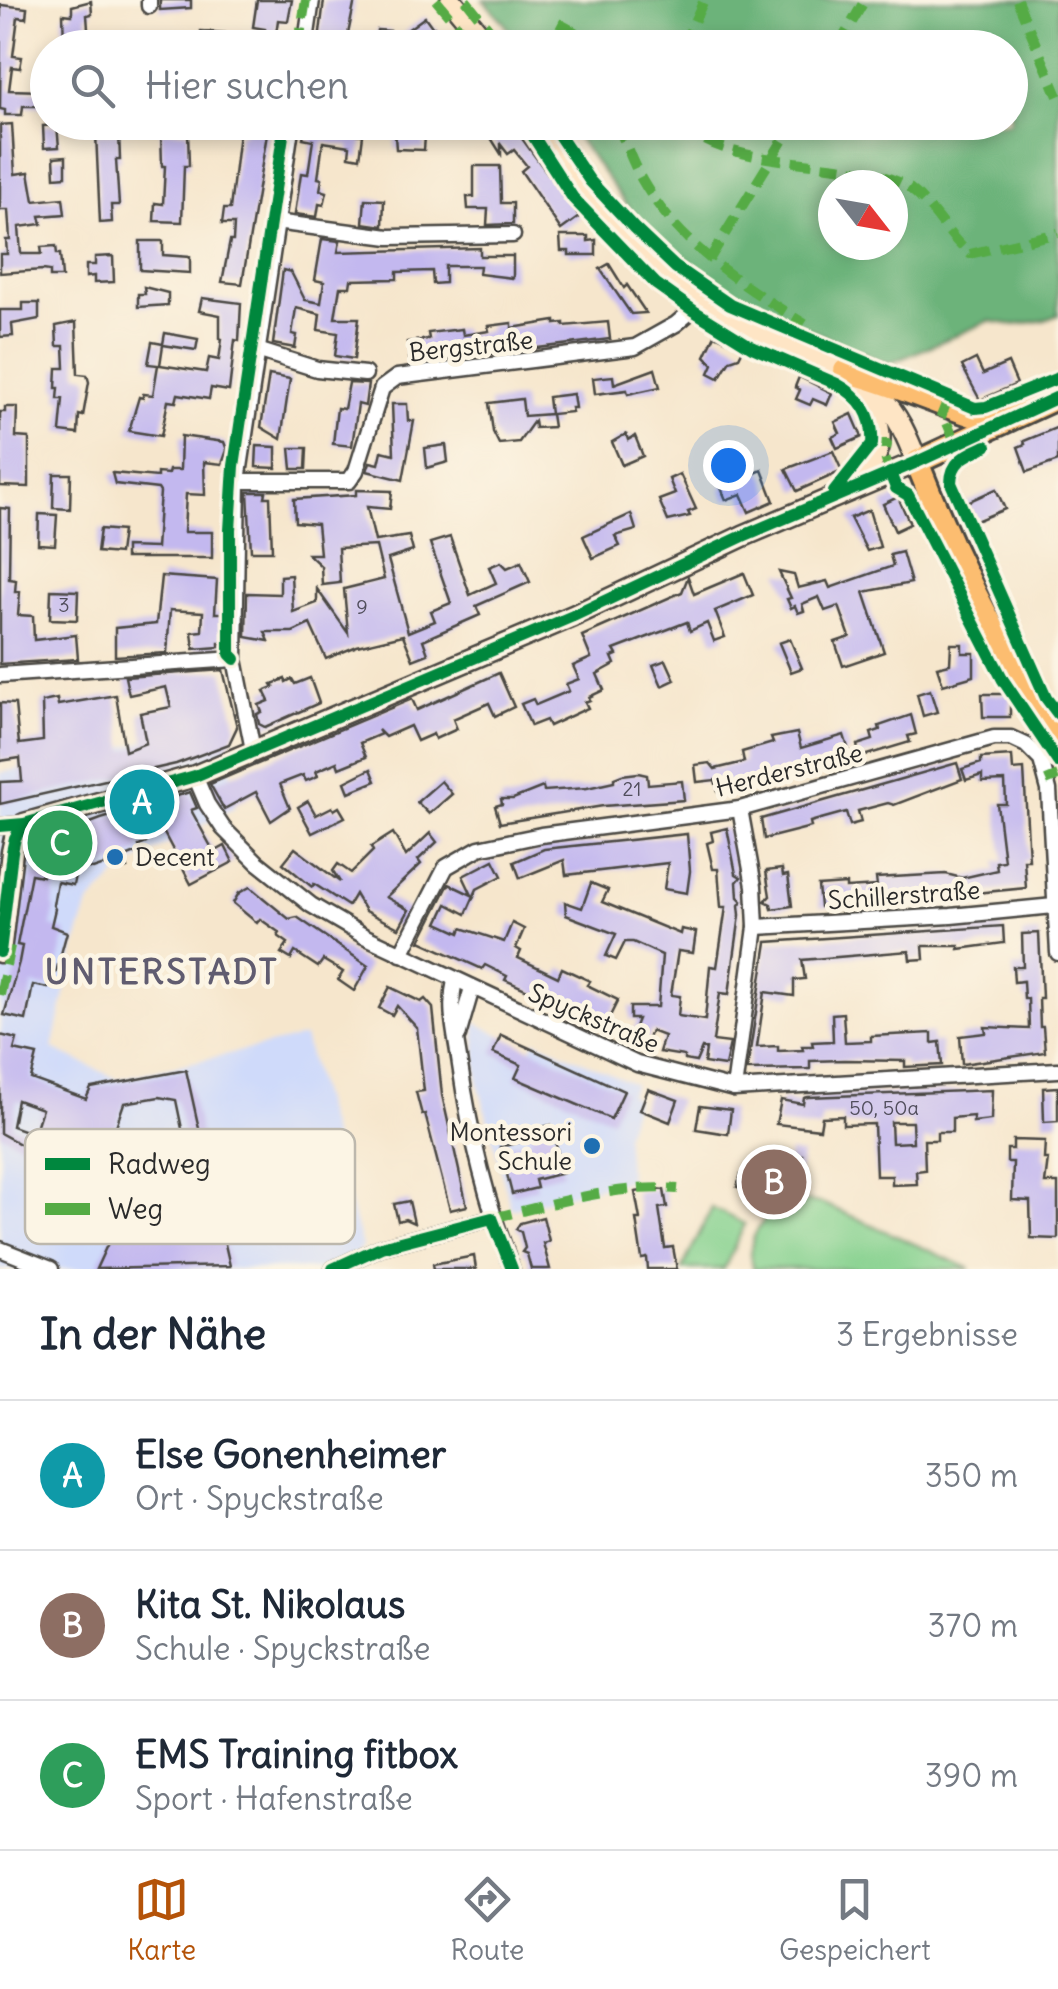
<!DOCTYPE html>
<html lang="de">
<meta charset="utf-8">
<style>
body{margin:0;font-family:Delius,sans-serif;background:#f6f6f7;color:#1f2937}
.compass{position:absolute;left:818px;top:170px;width:90px;height:90px;border-radius:50%;background:#fff;box-shadow:0 5px 15px #0003;rotate:121deg}
.you{position:absolute;left:728px;top:465px;width:35px;height:35px;margin:-25px;border:8px solid #fff;border-radius:50%;background:#1a73e8;box-shadow:0 0 0 15px #1a73e833}
.badge{display:grid;place-items:center;width:65px;height:65px;border-radius:50%;background:#b45309;color:#fff;font-size:32px;font-weight:700}
.pin{position:absolute;translate:-50% -50%;border:5px solid #fff;box-shadow:0 2px 10px #0006}
.list{margin:0;padding:0;list-style:none}
h2{display:flex;justify-content:space-between;align-items:center;height:130px;margin:0;padding:0 40px;font-size:42px}
h2 small{font-size:32px;font-weight:400;color:#747a83}
.list li{display:grid;grid-template-columns:65px 1fr auto;gap:30px;align-items:center;box-sizing:border-box;height:150px;padding:0 40px;border-top:2px solid #e0e1e3}
.list b{display:block;font-size:38px;white-space:nowrap}
.list p{margin:0;font-size:32px;white-space:nowrap;color:#747a83}
.list em{font-size:32px;font-style:normal;color:#747a83}
.icon{flex:none;width:55px;height:55px;fill:none;stroke:currentColor;stroke-width:2;stroke-linecap:round;stroke-linejoin:round}
.map{position:relative;flex:none;width:1058px;height:1269px;overflow:hidden}
.search{position:absolute;background:#fff;box-shadow:0 5px 15px #0003;left:30px;right:30px;top:30px;height:110px;display:flex;align-items:center;gap:25px;box-sizing:border-box;padding:0 35px;border-radius:55px;color:#747a83;font-size:38px}
.sheet{height:580px;background:#fff}
nav{display:flex;justify-content:space-around;align-items:center;box-sizing:border-box;height:140px;border-top:2px solid #e0e1e3;background:#fff;font-size:28px;color:#747a83}
nav a{display:grid;justify-items:center;gap:5px}
nav .on{color:#b45309}
.map>svg:first-child{display:block}
</style>
<div class="map">
<svg width="1058" height="1269" viewBox="0 0 1058 1269">
<rect width="100%" height="100%" fill="#fcf5e5"/>
<filter id="ink" filterUnits="userSpaceOnUse"><feTurbulence type="fractalNoise" baseFrequency=".01" numOctaves="2"/><feDisplacementMap in="SourceGraphic" scale="20" xChannelSelector="R" yChannelSelector="G"/><feConvolveMatrix kernelMatrix="1 2 1 2 8 2 1 2 1" color-interpolation-filters="sRGB"/></filter>
<filter id="wash" filterUnits="userSpaceOnUse"><feTurbulence type="fractalNoise" baseFrequency=".0048" numOctaves="4" result="noise"/><feDisplacementMap in="SourceGraphic" scale="40" xChannelSelector="R" yChannelSelector="G"/><feGaussianBlur stdDeviation="2.25" result="paint"/><feColorMatrix in="noise" values="0 0 0 0 0 0 0 0 0 0 0 0 0 0 0 0 0 1.4 0 .05"/><feComposite in="paint" operator="in"/></filter>
<g filter="url(#wash)">
<rect width="100%" height="100%" fill="#f6e6cc"/>
<g fill="#cfdafa">
<path d="M225 715 235 807 124 868 89 904 74 951 53 1049 118 1079 304 1037 362 1247 343 1269H0V773L136 744 206 716Z"/>
<path d="M475 1022 501 1035 494 1053 522 1066 535 1040 634 1084 629 1095 636 1098 625 1135 629 1180 511 1209 478 1082Z"/>
</g>
<g fill="#86d18f" stroke="#587e5d" stroke-width="2.5">
<path d="M808 1201 824 1204 971 1269H753C743 1231 772 1203 808 1201Z"/>
<path d="M712 1208 745 1224 724 1269H682Z"/>
</g>
<path fill="#6cb37a" stroke="#4c6f52" stroke-width="2.5" fill-rule="evenodd" d="M483 0H1058V315L1045 320 1015 325 989 321 889 364 744 302 643 227 566 123 1010 122V48L520 47 503 21ZM833 185H893V245H833Z"/>
<g id="blocks">
<g fill="#c3b8ef" fill-rule="evenodd">
<path d="M160 0H191V8L160 10Z"/>
<path d="M257 0H292L288 21 278 20 275 41 264 39 265 29 253 27Z"/>
<path d="M324 0H355L346 44 319 41Z"/>
<path d="M91 1 92 14 87 15 89 43H64L63 14 72 15V6Z"/>
<path d="M1 5 27 8 26 18 18 17 13 56 22 57 20 68 12 67 9 90 43 91V106H23L22 115H5V110L0 109Z"/>
<path d="M425 17 433 28 435 27 450 48H427L420 38 411 44 403 33Z"/>
<path d="M377 30 390 31 387 47 375 46Z"/>
<path d="M201 31 225 33 223 46 201 43Z"/>
<path d="M246 122H269L242 284 222 282 230 241H233L234 224H222L224 209H230L239 133 244 134Z"/>
<path d="M306 122H338L336 131 363 135 360 158 349 156 350 146 323 142 318 178 322 179 320 190 327 192 324 205 319 204 317 217 295 214 301 173 308 174 313 140 303 138Z"/>
<path d="M394 122H426L424 150 396 149Z"/>
<path d="M481 122H510L579 217 561 230 521 171 527 166 514 150 508 154 501 145V154Z"/>
<path d="M12 124 15 174 29 172 34 201 63 198 65 214 40 216 42 224 19 227 21 254H42L41 247 56 246 57 254H60L62 277H50V271L43 270 0 273V254H7L6 240H10L8 210H0V125Z"/>
<path d="M57 125 59 147 44 148 43 126Z"/>
<path d="M161 131H188L189 166H184L182 222 154 221 155 203 163 204 165 166H162Z"/>
<path d="M119 132 120 160H116L119 205H111L112 222 100 223 96 133Z"/>
<path d="M66 156V176L55 177 54 157Z"/>
<path d="M474 166H500L501 203H513V224L487 225 488 209H468L467 197H474Z"/>
<path d="M365 199 384 200 383 226 363 223Z"/>
<path d="M560 236H588V241L596 240V255H569V251H561Z"/>
<path d="M322 239 340 241 338 252 480 248V256H513V278L479 274 480 266H445V283L433 284 432 271 397 272V279L351 280 350 287H340L335 318H359L354 359 335 356 338 333 318 330 320 314 296 308 292 334 297 335 295 348 273 344 283 270 291 272 305 300 321 303 324 282 315 280Z"/>
<path d="M140 241H163V255L190 257V273L140 270Z"/>
<path d="M113 256 114 282 94 283V276L86 277V265H95V257Z"/>
<path d="M609 264 624 288 627 285 646 313 631 314 600 269Z"/>
<path d="M144 287 168 293V305L138 307V294H145Z"/>
<path d="M202 298 241 303 239 341 235 340 229 391 211 388 209 399 178 394 176 402 168 401 161 436 129 431 139 397 143 398V394L153 395 158 365 148 364 152 342 163 344 165 333 198 339 196 350 163 345 160 365 206 372 209 358 219 360 222 339 220 338V315L199 311Z"/>
<path d="M23 303H39V319L12 324 13 336 0 337V310H23Z"/>
<path d="M555 321V324L564 323V326L608 322 610 339 410 364 407 342 429 339 428 333 462 329 463 335 489 331 488 326 512 323V328Z"/>
<path d="M76 322 78 374 87 375 89 382 83 416 79 415 78 434 60 432 63 399H58L59 388H56L57 368H65L64 346H57L56 326Z"/>
<path d="M715 335 743 349 739 357 730 360 719 378 709 373 713 364 705 356Z"/>
<path d="M976 359 983 374 1008 363 1017 384 980 400 962 366Z"/>
<path d="M655 369 660 387 628 394 627 390 595 394 593 378 613 376 614 384Z"/>
<path d="M269 375 290 379 281 439 261 427Z"/>
<path d="M799 377 832 393 827 405 813 399 810 405 796 399 800 390 795 387Z"/>
<path d="M349 383 368 384 365 406 358 404 352 446 333 444 337 408 344 409Z"/>
<path d="M573 394 575 408H571L572 412 551 414 553 427 535 428 534 421 519 442 499 444 493 432 489 403 522 399 524 416 550 414 548 397Z"/>
<path d="M392 404H407L408 421H414L403 480 367 471 370 462 379 464 382 451 394 454Z"/>
<path d="M5 407H17L16 437 29 438V487L0 486V412H5Z"/>
<path d="M852 414 862 437 837 448 832 437 840 433 835 422Z"/>
<path d="M1058 427V461L1027 472 1018 447 1025 444 1024 441Z"/>
<path d="M626 434 628 440 635 436 643 456 622 465 612 442Z"/>
<path d="M181 436 224 442 227 450 222 464 204 462 205 495 186 494 184 532H212V558H125V547L156 548 160 492 158 489 115 484 112 473 157 477V473L168 474 169 470H180Z"/>
<path d="M446 445 448 462 427 468 425 448Z"/>
<path d="M257 446 276 447V468L256 467Z"/>
<path d="M290 448H307L306 469H292Z"/>
<path d="M833 451 842 471 797 491 786 469Z"/>
<path d="M762 470 774 501 749 512 741 494 726 500 721 488Z"/>
<path d="M54 474H71L70 509 53 508Z"/>
<path d="M680 474 696 509 688 512 690 516 668 521 659 500 675 494 669 479Z"/>
<path d="M996 489 1005 509 976 521 965 503Z"/>
<path d="M356 490 392 491 390 509 367 507 375 541 409 536 413 551 388 559 408 632 435 621 431 611 451 603 430 543 450 537 470 595 496 583 489 567 501 562 507 568 521 562 530 582 476 606 480 615 423 640 428 654 413 660 403 635 357 646 326 659 310 624 293 632H265L269 641 246 637 247 593 280 594V576L291 575 293 612 317 603V589L348 633 344 589 384 579 376 546 338 548 340 583 322 585 321 566 308 554H320L317 524 295 522 294 499 356 495Z"/>
<path d="M248 492H266L265 497H270L272 551H251Z"/>
<path d="M898 497 910 524 895 531 883 504Z"/>
<path d="M0 508 10 509 9 579 16 580 15 592H20L18 615 33 616 34 640 76 635 78 659 0 664Z"/>
<path d="M869 510 880 547 867 551 850 518Z"/>
<path d="M39 514 57 515 55 545 38 544Z"/>
<path d="M631 514 636 530 615 536 620 546 593 558 583 536Z"/>
<path d="M100 529 122 531 119 554 97 552Z"/>
<path d="M902 552 911 583 864 592 884 652 843 666 835 642 850 637 839 606 825 611 819 597 802 604 804 611 798 613 795 606 791 608 787 599 791 598 779 572 794 575 798 588 827 581 830 588 893 566 890 555Z"/>
<path d="M744 573 753 595 715 611 725 637 714 641 707 623 690 631 687 622 614 650 617 655 612 657 615 664 597 674 604 690 589 697 590 700 585 702 588 708 549 726 546 720 531 726 521 704 533 699 536 705 569 691 566 684 579 679 573 666 591 658 582 636 682 592 688 577 694 594Z"/>
<path d="M161 576 217 580 215 613H224L222 643H219V647L194 649 192 632 202 631 203 612 170 610 167 653 115 656V628L156 624Z"/>
<path d="M51 590 78 591 77 620 50 619Z"/>
<path d="M790 639 802 668 791 672 779 643Z"/>
<path d="M951 644H962V653H974V676L943 685 937 667 950 664Z"/>
<path d="M666 660 675 680 662 686 653 665Z"/>
<path d="M223 670 237 727 229 744 176 764 0 804V782L22 781 20 758 0 761V703L15 704 19 744 43 741 42 702 57 699 58 705 116 695 125 751 146 743 140 713 171 707 166 687 129 695 125 677Z"/>
<path d="M499 673 514 707 495 716 489 703 453 719 457 729 435 739 433 734 417 741 410 726 385 737 378 730 381 734 360 743 366 757 339 768 337 762 316 771 318 776 306 781 303 775 280 784 290 808 271 821 256 792 224 809 210 784 412 699 417 710Z"/>
<path d="M310 678 319 703 265 727 259 724 257 714 262 712 259 705 269 701 264 691 274 687 272 684 285 679 286 682 292 679 295 684Z"/>
<path d="M930 690 937 712 923 716 917 694Z"/>
<path d="M982 694H1010V717H983Z"/>
<path d="M911 715 916 734 908 736 910 742 860 757 857 745 873 740 871 733 880 730 879 726Z"/>
<path d="M797 733 801 748 844 735 849 751 834 756 835 760 718 792 715 780 697 782 695 765 710 763 715 769 744 762 742 752 773 743 771 738Z"/>
<path d="M1012 756 1013 770 1024 769 1029 860H1024L1026 888 893 901 890 907 886 902 870 903 867 910H863V904L820 907 818 886 846 884V888L877 886 876 878 946 874 962 878 997 870 996 862 1004 861 997 804H1006L1005 781 982 782V775L966 780 962 769 981 763V758Z"/>
<path d="M957 763 962 779 894 805 888 803 858 811 861 822 850 825 846 812 810 822 811 827 764 839 761 819Z"/>
<path d="M371 769 376 781 349 792 345 782Z"/>
<path d="M638 773 647 775 648 784 682 781 684 800 603 806 500 823 495 806 502 804 501 799H513L543 787 544 791 587 788 614 782V778L622 775Z"/>
<path d="M441 781 452 794 429 814 417 802Z"/>
<path d="M190 792 197 808 191 810 214 852 225 846 233 862 191 884 158 822 140 828 146 843 139 846 141 851 123 858 127 868 117 871 113 862 93 869 77 865 73 885 57 882 53 905 55 909 51 926 67 932 56 972 51 975 48 988 33 985 26 1020 4 1015 19 962 22 946 17 945 31 874 42 876 47 855 68 859 53 843 66 832 101 819Z"/>
<path d="M308 801 316 815 332 807 334 810 339 807 345 817 312 833 298 807Z"/>
<path d="M727 828 736 874 741 877 737 882 738 897 742 901 739 905 740 915 729 994 720 993 713 1041 730 1043 725 1066 704 1063 706 1049 702 1048 696 1062 684 1060V1056L659 1052 664 1036 651 1031 645 1045 630 1039 638 1019H630V1007H658L662 955 633 942H625L616 960 606 956 616 934 566 915 565 902 582 908 591 883 608 890 602 902 680 934 681 929 696 932 693 953 678 951 671 995 680 996 678 1016 705 1020 710 966 717 967 726 907H721L718 869H713L707 843 713 841 711 832Z"/>
<path d="M393 833 406 856 430 833 437 842 418 860 421 864 386 897 409 910 399 928 365 911 355 894 348 906 314 884 312 887 283 863 295 848 340 882 333 871 338 864 351 873 373 851 371 847Z"/>
<path d="M687 834 690 871 687 893 664 889 668 863 566 875 564 860 520 878 514 862 544 849Z"/>
<path d="M494 860 502 876 477 889 466 914 447 904 438 923 460 933 462 928 504 942 512 923 524 929 516 948 521 951 518 958 558 977 562 968 590 981 587 985 618 1000 606 1024 571 1011 574 1006 555 997 552 1001 505 980 507 976 485 965 482 969 420 941 449 884 472 895 463 876Z"/>
<path d="M782 869 783 876 788 875 792 906 772 909 771 904 765 901 770 896 766 871Z"/>
<path d="M250 887 289 919 297 917 368 966 354 991 338 980 343 972 323 960 318 967 295 952 291 959 281 953 288 943 278 936 280 933 260 919 257 923 233 903 239 893Z"/>
<path d="M1003 926 1004 943 959 949V946H923L924 959 910 960 909 951 802 960 805 979 794 980V996L765 992 757 1047 778 1046V1051L803 1050 802 1046H813L812 1042 833 1041 832 1014 843 1013 845 1042 871 1041V1036L932 1033V1043L940 1042 942 1065 905 1067V1061L844 1060 810 1061V1069L747 1070 767 942Z"/>
<path d="M1039 933 1042 998H1039L1040 1027H1043L1045 1052 962 1064 960 1036 986 1033 985 1027 1029 1029 1028 999H1024L1023 981 1014 982 1013 967H1023L1022 934Z"/>
<path d="M390 987 421 1002 425 999 433 1008 442 1095 467 1206 450 1210 425 1114 422 1115 416 1092 424 1091 417 1028 397 1006 392 1015 379 1008Z"/>
<path d="M0 1035 17 1039 14 1050 37 1055 31 1079 86 1099 91 1088 186 1070 209 1174 192 1177 176 1100 159 1097 124 1103 107 1152 126 1160 105 1208 84 1199 80 1206 57 1197 72 1161 22 1145 0 1133ZM17 1100 42 1109 34 1134 12 1126Z"/>
<path d="M501 1035 624 1091 611 1119 515 1078 521 1065 493 1053Z"/>
<path d="M1058 1087V1121L1044 1122 1043 1088Z"/>
<path d="M648 1089 678 1100 670 1122 640 1110Z"/>
<path d="M992 1090 991 1120 973 1122V1116L952 1118V1132H937V1140H924L925 1170 916 1171 917 1184 892 1185V1176H876L874 1124 843 1125V1116L822 1117 820 1129 776 1124 781 1100 803 1104 804 1098 808 1097ZM891 1122H912L913 1142 892 1143Z"/>
<path d="M700 1106 731 1110 728 1134 696 1129Z"/>
<path d="M551 1125 563 1173 535 1180 537 1188 512 1194 500 1147 532 1139 529 1130Z"/>
<path d="M1013 1140 1045 1141 1044 1159H1048L1045 1183H1058V1239L1031 1238 1030 1201 1012 1200 1013 1162H1007V1149H1013Z"/>
<path d="M789 1152 802 1155 797 1180 766 1195 737 1187 741 1174 767 1182 785 1173Z"/>
<path d="M143 1183 219 1218 230 1266 96 1269 120 1217 127 1221Z"/>
<path d="M655 1189 664 1190 667 1207 659 1208 665 1248 673 1247 677 1269H648L647 1258 642 1259 636 1219H640L635 1192Z"/>
<path d="M409 1201 414 1223 405 1219 398 1221 394 1204Z"/>
<path d="M543 1217 549 1241 543 1243 550 1269H531L527 1254 522 1252 525 1248 521 1232 516 1229 520 1223Z"/>
<path d="M474 1256 476 1269H434L433 1264Z"/>
</g>
</g>
</g>
<g filter="url(#ink)">
<use href="#blocks" fill-opacity="0" stroke="#494743" stroke-width="2.5"/>
<g fill="none" stroke-linecap="round" stroke-linejoin="round">
<defs>
<g id="street">
<path d="M149 0V6"/>
<path d="M305 48 312 0"/>
<path d="M275 222 389 237 513 235"/>
<path d="M257 350 317 369 365 374"/>
<path d="M238 481H349L356 471 382 388 397 377 635 347 676 324 703 301"/>
<path d="M0 675 235 659"/>
<path d="M253 750 235 659 238 481 292 122"/>
<path d="M195 776 207 804 223 828 257 862 311 905 364 936 637 1064 734 1089 1058 1070"/>
<path d="M0 826 24 824"/>
<path d="M756 927 951 916 1054 906"/>
<path d="M401 954 446 867 479 848 541 835 740 809 994 738H1011L1026 745 1041 760 1049 790 1058 953"/>
<path d="M455 980C448 1010 456 1036 460 1065 470 1135 487 1203 512 1269"/>
<path d="M458 1036 472 988"/>
<path d="M734 1089 756 927 754 886 740 809"/>
<path d="M0 1249 51 1269"/>
<path d="M333 1269 381 1247 492 1218"/>
</g>
<g id="secondary">
<path d="M451 0 491 48"/>
<path d="M850 484C887 457 887 430 863 394"/>
<path d="M0 952 12 852 15 838 24 824 195 776 573 616 743 536 917 462C908 439 898 414 879 396 837 354 751 334 698 298 633 252 582 190 540 122"/>
</g>
<g id="primary">
<path d="M845 371C897 384 945 408 997 423"/>
<path d="M1058 397 917 462C955 559 1001 651 1058 738"/>
</g>
</defs>
<use href="#street" stroke="#494743" stroke-width="19"/>
<use href="#secondary" stroke="#494743" stroke-width="25"/>
<use href="#primary" stroke="#494743" stroke-width="28"/>
<use href="#street" stroke="#fff" stroke-width="14"/>
<use href="#secondary" stroke="#fee5c5" stroke-width="20"/>
<use href="#primary" stroke="#fcbd6f" stroke-width="22"/>
<g stroke="#54ab44" stroke-width="10" stroke-dasharray="20 10" stroke-linecap="butt">
<path d="M436 0 476 48"/>
<path d="M466 0 504 48"/>
<path d="M1017 0 1058 96"/>
<path d="M558 23 605 48"/>
<path d="M298 48 306 0"/>
<path d="M682 48 704 0"/>
<path d="M837 48 865 0"/>
<path d="M616 122C625 141 632 162 642 180 679 245 743 286 805 324"/>
<path d="M682 122C724 172 843 155 901 183 927 196 946 235 970 254L1058 233"/>
<path d="M709 260 794 122"/>
<path d="M948 399 940 419 947 423 959 451"/>
<path d="M872 444H887L885 457 891 478"/>
<path d="M1046 781 1058 776"/>
<path d="M0 995 10 946"/>
<path d="M492 1218C554 1204 615 1184 678 1189"/>
</g>
<defs>
<g id="cycleway">
<path d="M524 122 573 198 656 284 694 311 752 347 837 384C861 397 874 415 872 444L834 492"/>
<path d="M550 122 590 181 634 228 675 267 730 305 975 408 986 407 1058 378"/>
<path d="M986 446C968 454 951 460 951 483L1046 698 1058 714"/>
<path d="M890 473 896 488 908 495 1003 680 1058 762"/>
<path d="M235 659 230 654V530L234 466 285 122"/>
<path d="M0 826 24 824 195 776 573 616 743 536 917 462 1058 397"/>
<path d="M0 952 12 852 15 838 24 824"/>
<path d="M333 1269 381 1247 492 1218 512 1269"/>
</g>
</defs>
<use href="#cycleway" stroke="#fcf5e5" stroke-width="19"/>
<use href="#cycleway" stroke="#00873e" stroke-width="12"/>
</g>
</g>
<g fill="#1f6fb2" stroke="#fcf5e5" stroke-width="4">
<circle cx="115" cy="857" r="10"/>
<circle cx="592" cy="1146" r="10"/>
</g>
<g text-anchor="middle" stroke-width="9" stroke-linejoin="round" paint-order="stroke">
<g font-size="20" fill="#514e5c">
<text x="64" y="612">3</text>
<text x="362" y="614">9</text>
<text x="632" y="796">21</text>
<text x="884" y="1115">50, 50a</text>
</g>
<g font-size="25" fill="#2b2b2b" stroke="#fcf5e5">
<text transform="translate(471 346) rotate(-6)" y="9">Bergstraße</text>
<text transform="translate(789 770) rotate(-14)" y="9">Herderstraße</text>
<text transform="translate(904 895) rotate(-4)" y="9">Schillerstraße</text>
<text transform="translate(594 1018) rotate(23)" y="9">Spyckstraße</text>
</g>
<g font-size="25" fill="#2b2b2b" stroke="#fcf5e5" text-anchor="start">
<text x="135" y="866">Decent</text>
<text x="572" y="1141" text-anchor="end">Montessori<tspan x="572" dy="29">Schule</tspan></text>
</g>
<g font-size="35" font-weight="bold" letter-spacing="2.5" fill="#605c70" stroke="#fcf5e5">
<text x="162" y="984">UNTERSTADT</text>
</g>
</g>
<rect x="25" y="1129" width="330" height="115" rx="15" fill="#fcf5e5" stroke="#bdb8ad" stroke-width="2.5"/>
<rect x="45" y="1158" width="45" height="12" fill="#00873e"/>
<rect x="45" y="1203" width="45" height="12" fill="#54ab44"/>
<g font-size="28" fill="#2b2b2b">
<text x="108" y="1174">Radweg</text>
<text x="108" y="1219">Weg</text>
</g>
</svg>
<svg class="compass" viewBox="-18 -18 36 36"><path d="M0-13l5 13h-10z" fill="#e53935"/><path d="M0 13l5-13h-10z" fill="#747a83"/></svg>
<div class="you"></div>
<div class="pin badge" style="left:142px;top:802px;background:#0f9aa8">A</div>
<div class="pin badge" style="left:774px;top:1182px;background:#8d6e63">B</div>
<div class="pin badge" style="left:60px;top:843px;background:#2e9e5b">C</div>
<div class="search"><svg class="icon" aria-label="search" viewBox="0 0 24 24"><circle cx="10" cy="10" r="6"/><path d="M15 15l6 6"/></svg>Hier suchen</div>
</div>
<section class="sheet">
<h2>In der Nähe<small>3 Ergebnisse</small></h2>
<ul class="list">
<li><span class="badge" style="background:#0f9aa8">A</span><div><b>Else Gonenheimer</b><p>Ort · Spyckstraße</p></div><em>350 m</em></li>
<li><span class="badge" style="background:#8d6e63">B</span><div><b>Kita St. Nikolaus</b><p>Schule · Spyckstraße</p></div><em>370 m</em></li>
<li><span class="badge" style="background:#2e9e5b">C</span><div><b>EMS Training fitbox</b><p>Sport · Hafenstraße</p></div><em>390 m</em></li>
</ul>
</section>
<nav>
<a class="on"><svg class="icon" aria-label="map" viewBox="0 0 24 24"><path d="M3 6l6-2 6 2 6-2v14l-6 2-6-2-6 2zM9 4v14M15 6v14"/></svg>Karte</a>
<a><svg class="icon" aria-label="directions" viewBox="0 0 24 24"><path d="M12 3l9 9-9 9-9-9zM9 14v-3h6M13 9l2 2-2 2"/></svg>Route</a>
<a><svg class="icon" aria-label="saved" viewBox="0 0 24 24"><path d="M7 4h10v16l-5-4-5 4z"/></svg>Gespeichert</a>
</nav>
